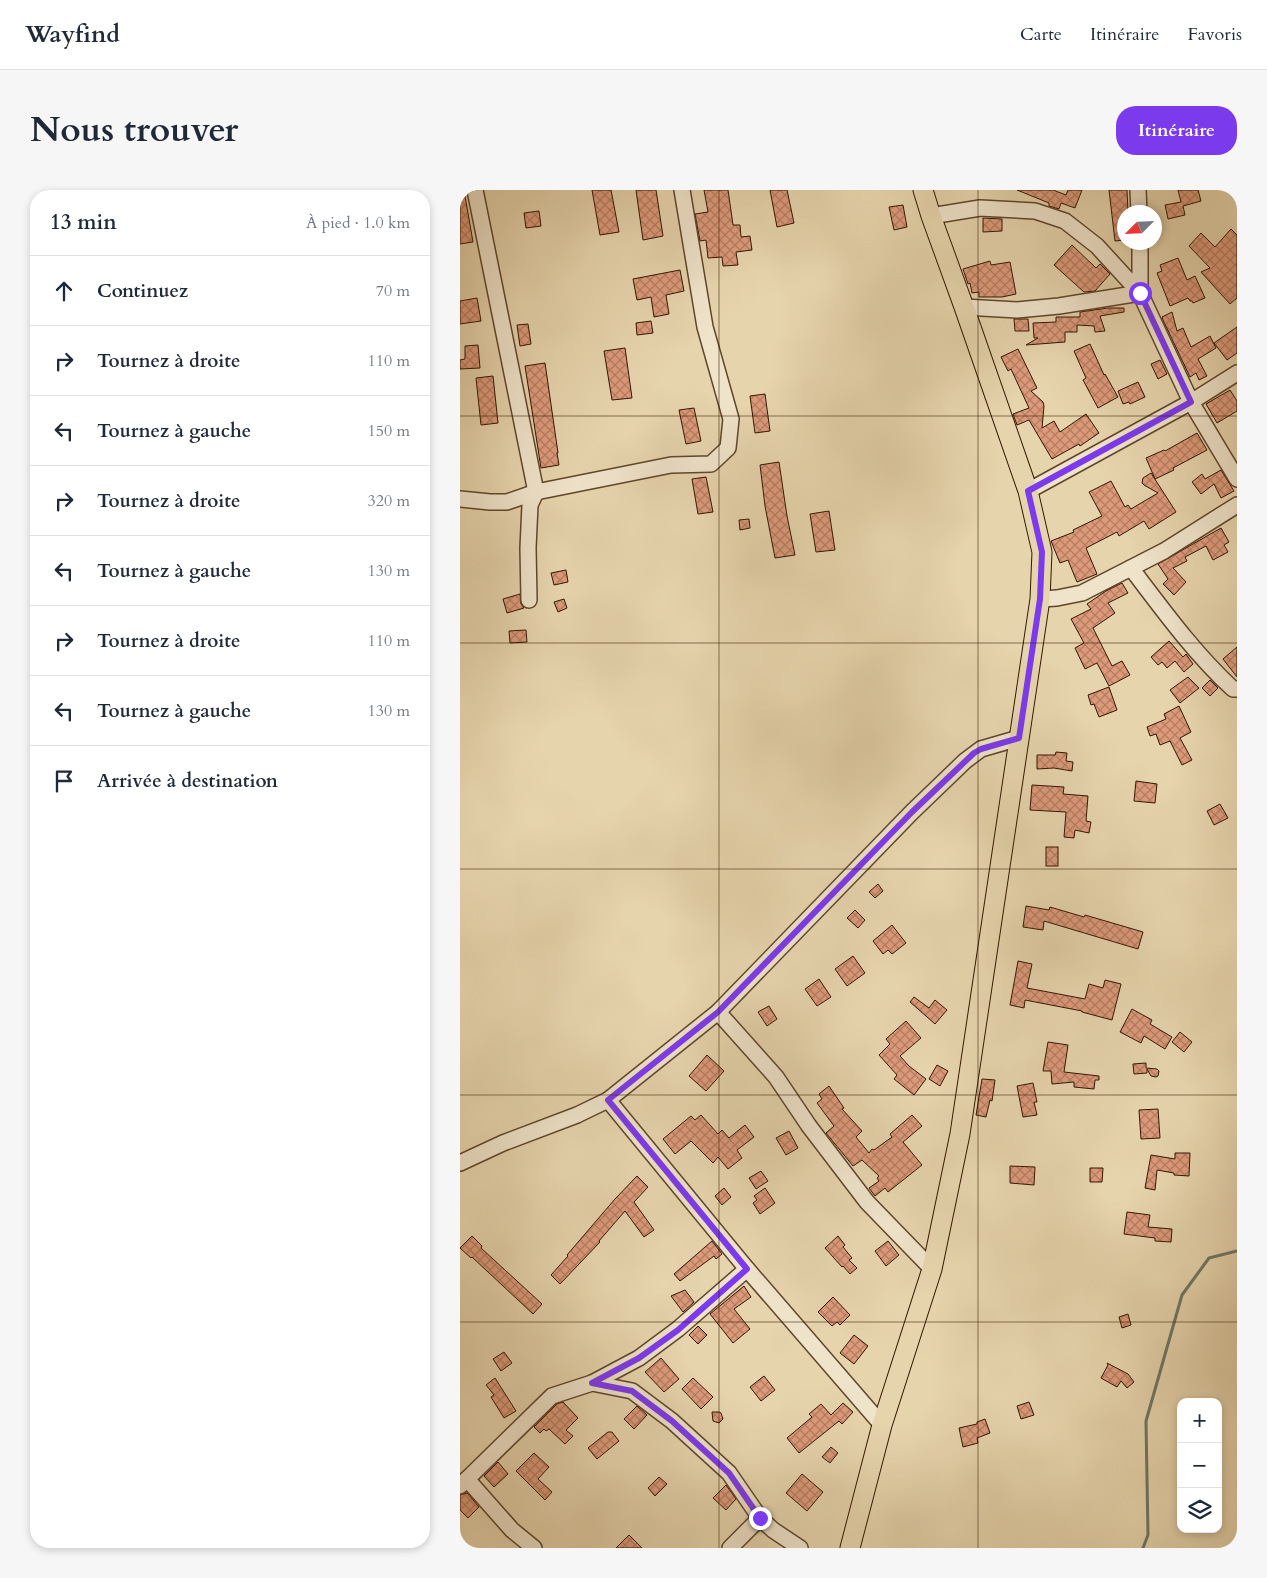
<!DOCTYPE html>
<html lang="fr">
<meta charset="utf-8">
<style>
body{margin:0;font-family:Cardo,serif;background:#f6f6f7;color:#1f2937}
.controls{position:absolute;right:15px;bottom:15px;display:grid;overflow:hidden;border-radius:10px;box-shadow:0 2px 8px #0003}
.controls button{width:45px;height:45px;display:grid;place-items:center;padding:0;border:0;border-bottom:1px solid #e0e1e3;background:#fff;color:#1f2937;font:25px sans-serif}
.compass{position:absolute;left:657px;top:15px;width:45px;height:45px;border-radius:50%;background:#fff;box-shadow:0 2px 8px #0003;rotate:246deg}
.stop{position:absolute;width:15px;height:15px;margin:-11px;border:4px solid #7c3aed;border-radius:50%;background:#fff}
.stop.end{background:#7c3aed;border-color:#fff;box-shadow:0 1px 5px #0008}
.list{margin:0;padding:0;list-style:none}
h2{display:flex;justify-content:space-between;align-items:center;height:65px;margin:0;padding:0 20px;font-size:21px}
h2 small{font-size:16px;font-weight:400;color:#747a83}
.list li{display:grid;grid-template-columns:32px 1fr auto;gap:15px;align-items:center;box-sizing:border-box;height:70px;padding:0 20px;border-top:1px solid #e0e1e3}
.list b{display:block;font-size:19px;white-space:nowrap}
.list em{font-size:16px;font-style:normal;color:#747a83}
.icon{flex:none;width:28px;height:28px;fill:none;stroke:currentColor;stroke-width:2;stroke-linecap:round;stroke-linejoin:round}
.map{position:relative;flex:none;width:777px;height:1358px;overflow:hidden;border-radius:20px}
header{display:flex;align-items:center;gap:30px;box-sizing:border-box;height:70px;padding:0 25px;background:#fff;border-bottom:1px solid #e0e1e3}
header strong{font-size:24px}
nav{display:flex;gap:28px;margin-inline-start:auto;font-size:18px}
.intro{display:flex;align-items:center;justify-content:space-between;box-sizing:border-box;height:120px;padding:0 30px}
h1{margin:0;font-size:35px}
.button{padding:12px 22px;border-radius:20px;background:#7c3aed;color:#fff;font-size:18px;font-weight:700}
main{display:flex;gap:30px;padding:0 30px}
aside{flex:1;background:#fff;border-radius:20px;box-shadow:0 2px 8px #0003}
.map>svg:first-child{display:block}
</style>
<header>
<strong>Wayfind</strong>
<nav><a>Carte</a><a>Itinéraire</a><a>Favoris</a></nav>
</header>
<div class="intro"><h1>Nous trouver</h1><a class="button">Itinéraire</a></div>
<main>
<aside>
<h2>13 min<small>À pied · 1.0 km</small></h2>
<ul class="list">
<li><svg class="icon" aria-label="ahead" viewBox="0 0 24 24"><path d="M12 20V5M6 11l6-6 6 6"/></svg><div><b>Continuez</b></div><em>70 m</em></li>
<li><svg class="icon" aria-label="right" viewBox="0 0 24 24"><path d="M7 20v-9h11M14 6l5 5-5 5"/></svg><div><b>Tournez à droite</b></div><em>110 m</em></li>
<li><svg class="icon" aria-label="left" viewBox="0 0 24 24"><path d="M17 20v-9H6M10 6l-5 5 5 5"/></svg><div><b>Tournez à gauche</b></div><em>150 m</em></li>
<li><svg class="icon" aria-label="right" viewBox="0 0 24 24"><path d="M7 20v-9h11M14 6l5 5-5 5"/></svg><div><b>Tournez à droite</b></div><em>320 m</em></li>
<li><svg class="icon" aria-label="left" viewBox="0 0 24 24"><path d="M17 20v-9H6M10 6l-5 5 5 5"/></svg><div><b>Tournez à gauche</b></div><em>130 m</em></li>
<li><svg class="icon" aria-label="right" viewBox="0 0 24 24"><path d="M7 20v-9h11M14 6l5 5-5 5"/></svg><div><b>Tournez à droite</b></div><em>110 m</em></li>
<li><svg class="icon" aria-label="left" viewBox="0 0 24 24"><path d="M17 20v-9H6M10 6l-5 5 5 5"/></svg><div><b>Tournez à gauche</b></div><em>130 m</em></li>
<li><svg class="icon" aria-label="arrive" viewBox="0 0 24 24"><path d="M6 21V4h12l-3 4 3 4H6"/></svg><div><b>Arrivée à destination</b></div></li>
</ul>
</aside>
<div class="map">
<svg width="777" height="1358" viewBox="0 0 777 1358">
<defs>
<pattern id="building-cross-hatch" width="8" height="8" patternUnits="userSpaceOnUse" patternTransform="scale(1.25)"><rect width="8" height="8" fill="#dd9a7b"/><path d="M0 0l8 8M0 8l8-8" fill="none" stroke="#b47d62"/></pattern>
</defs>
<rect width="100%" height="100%" fill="#e6d4ad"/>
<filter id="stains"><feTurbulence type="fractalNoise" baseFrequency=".004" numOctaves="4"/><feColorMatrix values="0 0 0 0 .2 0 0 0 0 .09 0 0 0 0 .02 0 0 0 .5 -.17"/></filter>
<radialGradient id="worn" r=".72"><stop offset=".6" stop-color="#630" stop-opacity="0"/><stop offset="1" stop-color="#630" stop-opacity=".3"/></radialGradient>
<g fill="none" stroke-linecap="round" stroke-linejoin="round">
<path stroke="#6e7766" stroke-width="3" d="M683 1358 688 1345 686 1231 722 1105 749 1068 777 1061"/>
</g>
<g fill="url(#building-cross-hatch)" stroke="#331600">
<path d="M132 0H151L159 42 140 45Z"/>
<path d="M176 0H196L203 46 183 50Z"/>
<path d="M244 0H268L273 35H280L281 47 290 46 292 60 276 62 278 75 263 76 262 67 248 68 246 50 240 51 235 24 248 22Z"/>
<path d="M310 0H327L334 33 317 37Z"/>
<path d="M557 0H593L606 5 608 0H622L615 18 601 13 599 19 589 16V13Z"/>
<path d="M649 0H667L668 22H664V50L655 51Z"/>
<path d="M718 0H738L741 11 723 16 725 25 708 29 705 15 721 12Z"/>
<path d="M5 6 13 52 0 54V7Z"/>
<path d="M443 15 447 37 434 40 429 17Z"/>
<path d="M79 21 81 36 66 38 64 23Z"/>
<path d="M523 28 542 29V41L523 42Z"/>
<path d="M771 39 777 45V108L770 114 741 82 750 78 729 56 741 43 755 57Z"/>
<path d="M612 55 636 78 640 74 650 84 635 101 624 102 594 75Z"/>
<path d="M718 68 727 90 735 86 745 108 733 113 732 111H730L728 108 710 116 697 83 702 81 700 75Z"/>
<path d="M530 71 531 75 550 72 556 104 542 107H519V102L512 103 510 93 508 94 503 79Z"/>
<path d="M220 80 224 101 206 105 209 124 194 127 191 107 177 110 173 89Z"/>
<path d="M17 108 21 131 0 134V111Z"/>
<path d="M648 118H664V122L640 126 645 141 635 142 634 136 617 135V142H605V152L566 155 578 148H574L573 133 596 132V127H620V122Z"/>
<path d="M712 122 717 141 723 138 731 157 750 146 756 158 738 169 747 186 739 190 736 183 730 187 703 130 702 127Z"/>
<path d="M554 129H568L569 141H555Z"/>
<path d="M191 131 193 143 177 145 176 133Z"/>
<path d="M68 134 71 154 60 156 57 135Z"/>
<path d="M777 137V163L767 170 754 153Z"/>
<path d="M630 154 644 185 645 184 658 207 638 218 623 190 626 188 614 161Z"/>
<path d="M18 155 20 178 0 179V170L5 169V156Z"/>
<path d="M165 158 172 208 152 210 144 161Z"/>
<path d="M558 159 577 198 571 201 583 212 584 216 582 238 594 231 600 242 626 224 639 243 620 256 619 254 592 269 569 230 557 235 553 224 569 218 551 179 548 181 541 167Z"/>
<path d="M700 170 707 184 698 189 691 174Z"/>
<path d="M85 173 98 263H97L99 275 81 278 65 176Z"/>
<path d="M33 186 38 233 21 235 16 188Z"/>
<path d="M678 192 685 207 670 214 669 212 663 214 658 201Z"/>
<path d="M770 200 777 211V221L757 233 746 214Z"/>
<path d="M305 204 310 241 295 243 290 206Z"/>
<path d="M234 218 241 251 226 254 219 220Z"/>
<path d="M737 243 747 260 713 278 714 280 695 289 686 268 704 260 705 261Z"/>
<path d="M319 272 327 326 335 365 315 368 305 316 300 275Z"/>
<path d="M761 280 774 301 761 308 754 294 741 304 732 292 742 284 745 289Z"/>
<path d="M691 283 716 322 689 339 684 331 659 346 657 342 626 358 637 384 617 392 608 370 600 373 591 351 614 342 613 340 642 326 629 302 651 291 665 317 668 315 671 319 698 303 684 295 682 293 683 288Z"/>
<path d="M246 287 253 322 238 324 232 289Z"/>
<path d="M369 321 375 360 356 362 350 324Z"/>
<path d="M289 329 290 338 280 340 279 330Z"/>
<path d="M761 338 769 352 764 355 768 362 753 370 746 356 725 367 727 371 713 378 726 392 714 405 703 394 708 389 698 374Z"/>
<path d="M106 380 108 392 94 395 91 383Z"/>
<path d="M662 393 668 403 648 413 655 423 633 438 652 476 662 471 670 485 649 496 637 473 625 479 615 458 624 453 611 429 631 419 627 414 646 401Z"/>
<path d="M60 404 61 414 64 418 47 423 43 409Z"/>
<path d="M104 409 107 418 98 422 94 412Z"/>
<path d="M66 440 67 452 50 453 49 441Z"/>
<path d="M709 451 723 467 726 464 733 474 724 482 715 471 707 478 702 472 698 475 691 467Z"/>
<path d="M777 457V487L763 469Z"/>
<path d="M728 487 739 498 720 513 710 500Z"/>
<path d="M750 490 758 498 750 506 742 498Z"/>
<path d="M649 497 657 520 639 527 634 514 631 515 628 505Z"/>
<path d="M719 516 731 542 720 548 732 570 722 575 710 551 700 555 696 544 690 546 687 537 706 529 704 524Z"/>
<path d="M596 562 607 563 606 571 613 572 612 581 594 578 577 579V565H595Z"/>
<path d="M676 591 697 594 695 613 674 611Z"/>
<path d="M572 595 604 597 603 604 628 606 626 631 631 632 629 643 615 640 614 648 604 647 606 622 570 620Z"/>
<path d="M760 614 768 628 754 635 747 621Z"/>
<rect x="586" y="657" width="12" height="19"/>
<path d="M418 694 423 701 415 708 409 702Z"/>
<path d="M566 716 589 720 590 717 624 727 625 725 683 742 678 759 584 731 583 740 563 737Z"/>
<path d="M395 720 405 730 398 738 387 728Z"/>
<path d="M432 735 446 753 432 764 428 760 423 764 413 751Z"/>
<path d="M393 766 405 783 387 796 375 779Z"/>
<path d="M558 771 572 774 567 798 625 809 629 794 643 798 645 790 661 794 652 830 622 822V821L565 810 564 818 550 815Z"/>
<path d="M359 789 371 807 357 816 345 799Z"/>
<path d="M454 807 469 818 475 810 487 820 475 834 450 812Z"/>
<path d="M309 816 317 829 307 836 298 822Z"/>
<path d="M672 819 692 830 690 834 712 847 705 859 684 846 681 853 660 842Z"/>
<path d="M446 831 461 848 440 866 449 876 466 889 454 905 434 889 437 885 419 865 430 854 426 849Z"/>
<path d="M720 842 732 852 724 862 712 852Z"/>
<path d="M588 852 608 855 604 882 639 886V890H635L634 899 614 897V892L592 894 591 881H583Z"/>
<path d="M247 865 264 881 246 901 229 886Z"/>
<path d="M686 873V878L697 879 699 881 698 886 696 887 691 886 687 879V883L674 884 673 874Z"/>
<path d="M477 875 488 881 480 896 469 889Z"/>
<path d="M522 889 535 890 532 911 530 910 526 927 516 925Z"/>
<path d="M573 893 577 912H574L577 925 563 927 557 896Z"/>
<path d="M369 896 384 918 382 919 402 941 396 947 409 963 412 959 414 960 432 947 430 944 452 925 462 936 443 952 462 975 428 1002 425 998 415 1006 409 998 419 991 417 988 419 986 402 970 393 976 366 943 374 936 357 913 362 909 359 904Z"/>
<path d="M698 919 700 948 681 949 679 920Z"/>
<path d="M241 925 258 944 262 940 269 948 285 935 294 947 277 960 282 968 268 979 258 967 253 973 231 951 215 964 203 949 231 926 235 930Z"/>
<path d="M329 941 338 958 326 965 316 948Z"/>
<path d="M715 963H730L729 986 714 985V983L697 980 695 1000 685 998 691 965 715 969Z"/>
<path d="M550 976 575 977 574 995 550 993Z"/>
<path d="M630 978H643L642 992H630Z"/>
<path d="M301 981 308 991 296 999 289 988Z"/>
<path d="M177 986 188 997 174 1012 194 1040 184 1047 165 1021 139 1051 140 1052 100 1094 91 1085 108 1066 107 1065 155 1009Z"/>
<path d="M264 998 271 1007 262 1015 255 1006Z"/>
<path d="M305 998 315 1013 300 1024 293 1013 297 1010 294 1006Z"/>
<path d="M667 1022 690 1025 688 1037 712 1039 711 1052 695 1051V1048L664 1044Z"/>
<path d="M12 1046 22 1056 21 1058 82 1114 73 1124 12 1067 11 1068 0 1058Z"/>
<path d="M378 1046 385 1055 383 1057 392 1068 389 1070 397 1078 390 1084 383 1076 382 1077 365 1058Z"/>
<path d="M252 1051 262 1064 256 1069 254 1066 220 1091 214 1084Z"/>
<path d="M428 1051 439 1065 426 1076 415 1061Z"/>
<path d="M284 1096 291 1107 274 1119 290 1139 273 1153 250 1124Z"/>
<path d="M225 1100 234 1112 223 1122 211 1106Z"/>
<path d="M373 1107 390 1125 380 1135 377 1132 372 1136 358 1122Z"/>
<path d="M668 1124 671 1135 662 1138 659 1127Z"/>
<path d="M238 1136 247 1145 238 1154 229 1145Z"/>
<path d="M394 1145 408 1156 394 1174 380 1163Z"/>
<path d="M44 1162 52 1173 41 1181 33 1169Z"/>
<path d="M201 1168 219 1189 204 1202 185 1182Z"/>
<path d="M647 1173 668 1184 674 1192 667 1198 661 1191 657 1197 641 1188 648 1175Z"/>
<path d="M304 1186 315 1200 301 1211 290 1197Z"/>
<path d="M35 1188 56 1221 44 1228 31 1207 34 1205 26 1195Z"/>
<path d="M233 1188 253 1207 241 1219 222 1199Z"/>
<path d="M103 1212 118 1228 106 1240 113 1246 105 1254 89 1239 86 1241 84 1239 80 1243 74 1237 97 1214Z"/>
<path d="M569 1212 574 1225 561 1229 557 1216Z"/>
<path d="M383 1213 393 1222 382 1234 379 1231 339 1263 327 1248 352 1227 349 1224 361 1214 371 1225Z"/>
<path d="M177 1216 187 1225 174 1239 164 1229Z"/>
<path d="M252 1222H259L261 1223 263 1229 259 1233 253 1231Z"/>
<path d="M525 1229 530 1243 517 1248 518 1253 503 1257 499 1238 517 1234V1232Z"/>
<path d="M148 1242H152L159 1251 137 1269 128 1258Z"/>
<path d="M371 1257 378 1263 370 1273 362 1267Z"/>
<path d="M74 1263 89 1277 78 1289 92 1302 85 1310 56 1281Z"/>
<path d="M38 1272 48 1284 34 1297 24 1286Z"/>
<path d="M342 1284 363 1302 347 1321 326 1303Z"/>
<path d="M199 1287 207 1294 195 1306 188 1298Z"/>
<path d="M266 1295 276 1309 266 1320 253 1308Z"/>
<path d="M7 1303 19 1317 8 1328 0 1320V1305Z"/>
<path d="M169 1345 182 1358H156Z"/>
</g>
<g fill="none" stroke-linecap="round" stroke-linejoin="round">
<defs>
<g id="minor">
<path d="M15 0 76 302 70 315 68 358 69 410"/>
<path d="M678 0 679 22"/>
<path d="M471 26 520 18 575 21 605 31 637 56 680 103V52"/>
<path d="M504 117 557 120 599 116 680 103 731 212 777 289"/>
<path d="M568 301 731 212 777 183"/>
<path d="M0 309 30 312H47L76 302 211 275 251 274 268 258 271 229 245 137 222 0"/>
<path d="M671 378C703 420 734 463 773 499H777"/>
<path d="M580 409 597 408 622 403 704 361 777 315"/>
<path d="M258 822 316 887 349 936 407 1012 472 1079"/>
<path d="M148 910 287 1079 422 1235"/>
<path d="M0 973 43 953 117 925 148 910 258 822 452 622 505 571 521 559 559 548"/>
<path d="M132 1193 179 1168 218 1139 287 1079"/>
<path d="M7 1289 52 1340 74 1358"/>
<path d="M0 1296 92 1206 132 1193 172 1201 212 1231 269 1283 300 1328 313 1340 340 1358"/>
<path d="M270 1358 300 1328"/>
</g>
<path id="major" d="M390 1358 422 1235 472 1079 500 944 580 409 582 362 568 301 504 117 471 26 463 0"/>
</defs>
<use href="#minor" stroke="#60462b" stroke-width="18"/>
<use href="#major" stroke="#331600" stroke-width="21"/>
<use href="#minor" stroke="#efe3ca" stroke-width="15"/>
<use href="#major" stroke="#e6d4ad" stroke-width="19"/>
</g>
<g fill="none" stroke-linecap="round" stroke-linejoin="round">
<path stroke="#7c3aed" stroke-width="6" d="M300 1328 269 1283 212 1231 172 1201 132 1193 179 1168 218 1140 287 1079 148 910 258 822 452 622 514 563 521 559 559 548 580 409 582 362 568 301 731 212 680 103"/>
</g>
<path fill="none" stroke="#331600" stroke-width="1" stroke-opacity="0.55" d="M259 0V1358M518 0V1358M0 226H777M0 453H777M0 679H777M0 905H777M0 1132H777"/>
<rect width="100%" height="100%" filter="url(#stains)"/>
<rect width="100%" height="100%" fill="url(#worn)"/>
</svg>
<div class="controls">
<button>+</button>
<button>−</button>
<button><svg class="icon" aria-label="layers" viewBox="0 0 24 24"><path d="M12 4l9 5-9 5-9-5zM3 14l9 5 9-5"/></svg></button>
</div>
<svg class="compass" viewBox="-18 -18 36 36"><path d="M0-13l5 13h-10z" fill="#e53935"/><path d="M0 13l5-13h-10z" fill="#747a83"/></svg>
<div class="stop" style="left:680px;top:103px"></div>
<div class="stop end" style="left:300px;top:1328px"></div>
</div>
</main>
